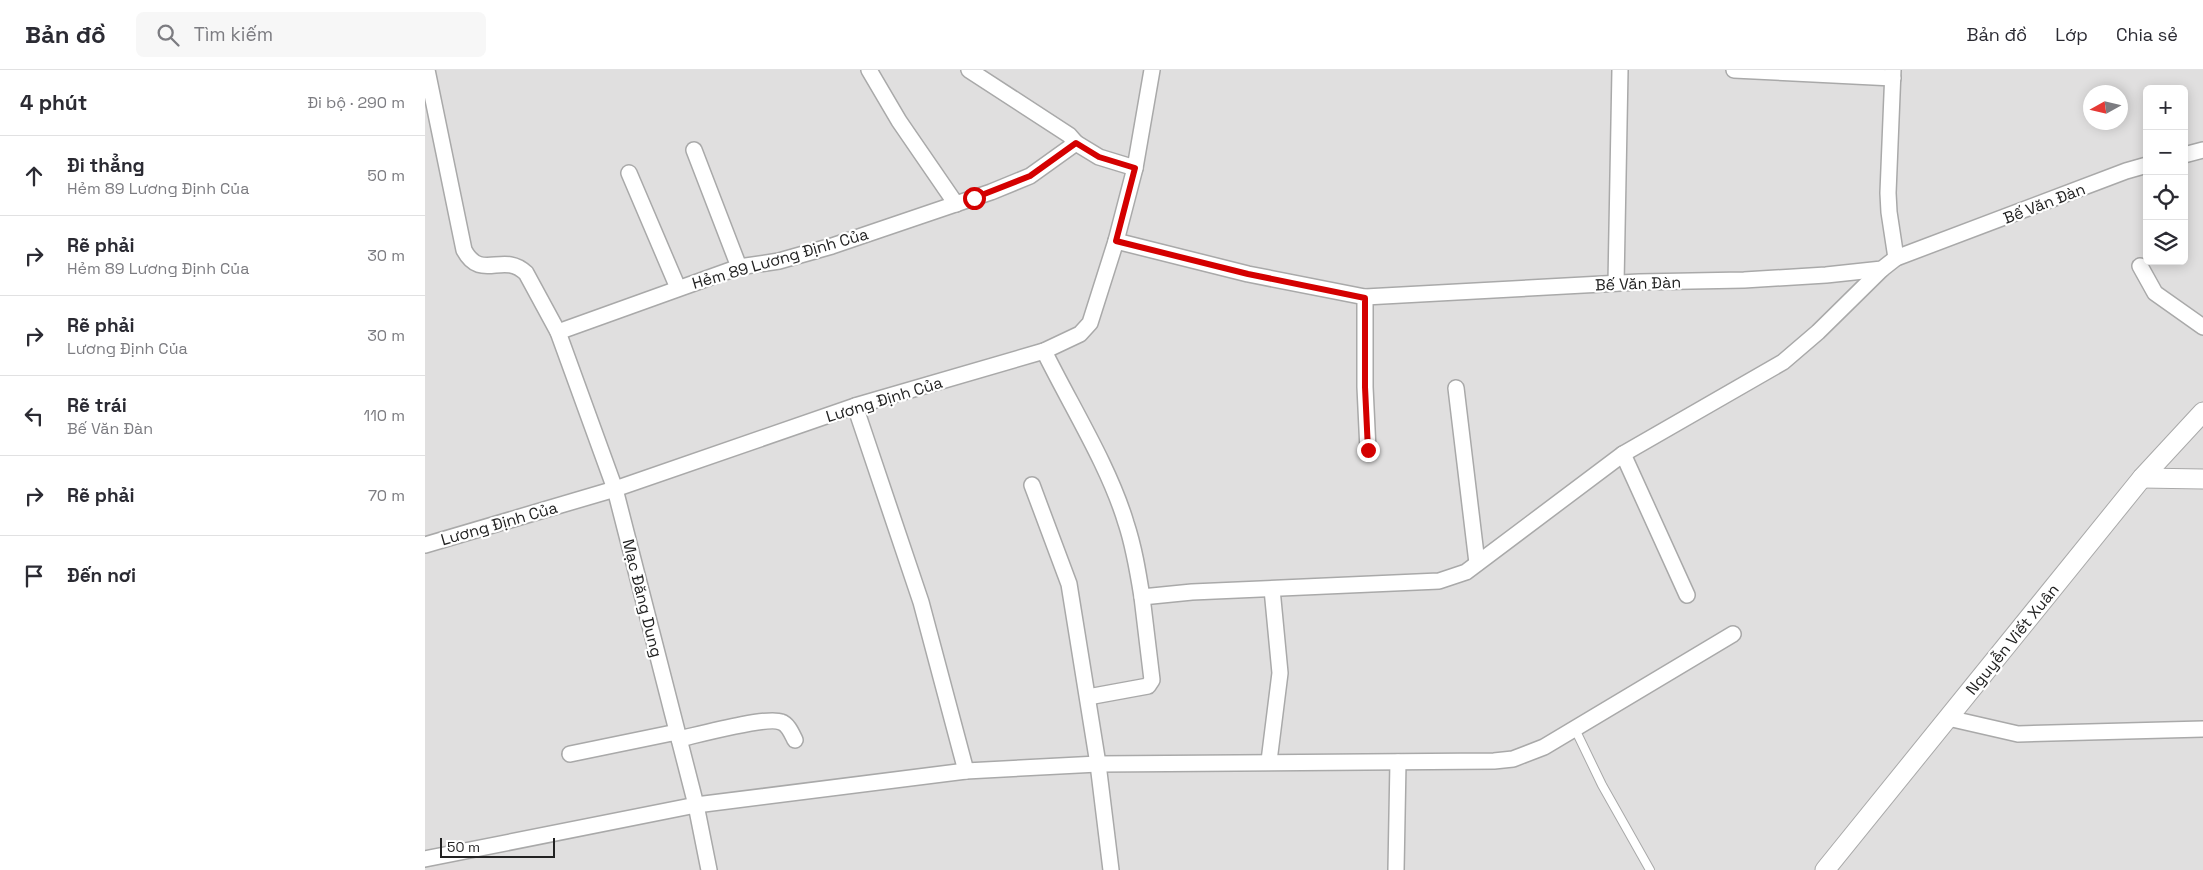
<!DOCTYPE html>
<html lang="vi">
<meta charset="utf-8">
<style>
body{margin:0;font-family:"Space Grotesk",sans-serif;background:#f7f7f7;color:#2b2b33}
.controls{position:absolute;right:15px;top:15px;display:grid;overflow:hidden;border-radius:8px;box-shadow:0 2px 12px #0003}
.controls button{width:45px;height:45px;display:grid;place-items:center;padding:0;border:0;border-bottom:1px solid #e1e1e2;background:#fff;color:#2b2b33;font:25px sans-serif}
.compass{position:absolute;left:1658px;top:15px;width:45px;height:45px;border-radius:50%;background:#fff;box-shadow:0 2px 12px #0003;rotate:262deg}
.scale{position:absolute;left:15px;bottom:12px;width:115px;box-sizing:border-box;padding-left:5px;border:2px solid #222;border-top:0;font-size:14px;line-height:18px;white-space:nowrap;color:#222;-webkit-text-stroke:4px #fff;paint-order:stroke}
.stop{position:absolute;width:15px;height:15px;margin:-11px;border:4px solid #d40000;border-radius:50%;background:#fff}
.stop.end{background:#d40000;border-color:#fff;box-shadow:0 1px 5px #0008}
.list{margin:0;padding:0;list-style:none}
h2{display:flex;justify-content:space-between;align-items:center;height:65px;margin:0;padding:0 20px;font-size:21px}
h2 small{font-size:16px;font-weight:400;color:#7c7c81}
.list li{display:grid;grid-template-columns:32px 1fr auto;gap:15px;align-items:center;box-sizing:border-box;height:80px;padding:0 20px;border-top:1px solid #e1e1e2}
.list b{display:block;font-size:19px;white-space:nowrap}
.list p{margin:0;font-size:16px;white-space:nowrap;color:#7c7c81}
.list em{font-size:16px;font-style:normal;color:#7c7c81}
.icon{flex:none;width:28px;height:28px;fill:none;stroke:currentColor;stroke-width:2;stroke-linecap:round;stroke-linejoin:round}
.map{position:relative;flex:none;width:1778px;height:800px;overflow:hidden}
header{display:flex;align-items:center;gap:30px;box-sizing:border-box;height:70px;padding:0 25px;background:#fff;border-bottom:1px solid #e1e1e2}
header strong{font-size:24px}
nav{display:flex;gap:28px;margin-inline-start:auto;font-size:18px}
.search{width:350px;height:45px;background:#f7f7f7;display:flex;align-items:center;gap:12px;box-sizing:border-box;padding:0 18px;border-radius:8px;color:#7c7c81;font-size:19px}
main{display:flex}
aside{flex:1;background:#fff}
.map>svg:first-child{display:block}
</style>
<header>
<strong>Bản đồ</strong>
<div class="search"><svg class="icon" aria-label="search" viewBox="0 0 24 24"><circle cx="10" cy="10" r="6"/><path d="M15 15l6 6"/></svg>Tìm kiếm</div>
<nav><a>Bản đồ</a><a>Lớp</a><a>Chia sẻ</a></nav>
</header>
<main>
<aside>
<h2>4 phút<small>Đi bộ · 290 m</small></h2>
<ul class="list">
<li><svg class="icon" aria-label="ahead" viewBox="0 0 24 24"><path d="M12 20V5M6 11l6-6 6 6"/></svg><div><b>Đi thẳng</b><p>Hẻm 89 Lương Định Của</p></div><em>50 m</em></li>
<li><svg class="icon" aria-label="right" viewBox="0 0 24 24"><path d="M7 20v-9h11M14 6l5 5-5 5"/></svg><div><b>Rẽ phải</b><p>Hẻm 89 Lương Định Của</p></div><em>30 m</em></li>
<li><svg class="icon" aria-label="right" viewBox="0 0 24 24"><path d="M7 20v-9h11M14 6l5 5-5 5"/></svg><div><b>Rẽ phải</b><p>Lương Định Của</p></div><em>30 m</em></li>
<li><svg class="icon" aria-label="left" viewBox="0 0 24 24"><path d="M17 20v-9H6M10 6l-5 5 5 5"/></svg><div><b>Rẽ trái</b><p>Bế Văn Đàn</p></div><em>110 m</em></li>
<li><svg class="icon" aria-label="right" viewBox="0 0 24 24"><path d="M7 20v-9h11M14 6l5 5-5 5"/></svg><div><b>Rẽ phải</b></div><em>70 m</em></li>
<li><svg class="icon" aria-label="arrive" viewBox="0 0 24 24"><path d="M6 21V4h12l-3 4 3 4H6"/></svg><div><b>Đến nơi</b></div></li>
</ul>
</aside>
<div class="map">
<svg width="1778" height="800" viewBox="0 0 1778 800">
<rect width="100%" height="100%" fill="#f2efe9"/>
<path fill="#e0dfdf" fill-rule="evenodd" d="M0 0H1778V800H0ZM1722 19H1759V191H1722ZM1666 22H1696V52H1666Z"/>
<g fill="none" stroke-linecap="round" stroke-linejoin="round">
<defs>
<path id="service" d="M1150 659 1177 715 1225 800"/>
<g id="minor">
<path d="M2 0 39 180C56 212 78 181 101 203L133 262 190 419 271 735 284 800"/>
<path d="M444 0 474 51 531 134"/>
<path d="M544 0 644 65 651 73"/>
<path d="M1309 0 1468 8"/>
<path d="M1468 0 1463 123 1464 142 1471 188"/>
<path d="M269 80 314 197"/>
<path d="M1759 85 1778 80"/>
<path d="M204 103 253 218"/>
<path d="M691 171 823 204 940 227 1214 212 1319 210 1401 205 1457 199 1471 188 1701 101 1722 95"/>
<path d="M1715 196 1730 223 1778 257"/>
<path d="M1191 213 1195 0"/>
<path d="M940 227V317L943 380"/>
<path d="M133 262 314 197 354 191 407 176 566 122 605 106 651 73 674 87 710 98"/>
<path d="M619 281C646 336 684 396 701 453 709 477 713 502 717 527L767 522 1014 511 1041 502 1198 384 1358 292 1393 262 1457 199"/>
<path d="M1031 318 1052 493"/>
<path d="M430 336 496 532 541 701"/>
<path d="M1198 384 1262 525"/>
<path d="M607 415 644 514 673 694 686 800"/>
<path d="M0 475 190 419 430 336 619 281 655 264 665 253 691 171 710 98 727 0"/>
<path d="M663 627 723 616 727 610 717 527"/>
<path d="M1523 648 1593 664 1778 659"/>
<path d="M254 669C272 665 342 646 356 652 363 654 367 664 370 670"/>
<path d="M145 684 252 662"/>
<path d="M844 691 855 603 847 519"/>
<path d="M0 789 271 735 541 701 673 694 1069 691 1088 689 1119 677 1308 564"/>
<path d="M971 800 973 692"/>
</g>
<g id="tertiary">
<path d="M1717 408 1778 409"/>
<path d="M1400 800 1717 408 1778 342"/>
</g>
</defs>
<use href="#service" stroke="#a9a9a9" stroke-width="10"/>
<use href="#minor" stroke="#a9a9a9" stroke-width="18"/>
<use href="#tertiary" stroke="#a9a9a9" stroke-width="21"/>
<use href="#service" stroke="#fff" stroke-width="8"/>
<use href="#minor" stroke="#fff" stroke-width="15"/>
<use href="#tertiary" stroke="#fff" stroke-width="19"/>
</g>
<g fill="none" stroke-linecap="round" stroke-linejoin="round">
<path stroke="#d40000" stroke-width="6" d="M549 128 605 106 651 73 674 87 710 98 691 171 823 204 940 228V317L943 380"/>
</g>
<g text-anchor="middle" stroke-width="4.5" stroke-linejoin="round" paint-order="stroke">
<g font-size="16" fill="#222" stroke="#fff">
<text transform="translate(1619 133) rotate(-21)" y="6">Bế Văn Đàn</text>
<text transform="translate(355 188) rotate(-16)" y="6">Hẻm 89 Lương Định Của</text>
<text transform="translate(1213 213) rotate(-2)" y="6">Bế Văn Đàn</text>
<text transform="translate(459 329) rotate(-17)" y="6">Lương Định Của</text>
<text transform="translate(74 453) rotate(-16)" y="6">Lương Định Của</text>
<text transform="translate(218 528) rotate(76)" y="6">Mạc Đăng Dung</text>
<text transform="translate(1587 569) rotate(-51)" y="6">Nguyễn Viết Xuân</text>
</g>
</g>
</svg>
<div class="controls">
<button>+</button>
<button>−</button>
<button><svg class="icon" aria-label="locate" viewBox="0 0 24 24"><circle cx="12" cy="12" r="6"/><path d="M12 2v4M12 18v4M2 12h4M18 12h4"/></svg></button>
<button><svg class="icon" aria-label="layers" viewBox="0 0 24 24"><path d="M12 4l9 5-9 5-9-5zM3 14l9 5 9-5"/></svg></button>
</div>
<svg class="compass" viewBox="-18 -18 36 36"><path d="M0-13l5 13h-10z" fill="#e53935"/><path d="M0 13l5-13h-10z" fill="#7c7c81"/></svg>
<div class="scale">50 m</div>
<div class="stop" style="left:549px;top:128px"></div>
<div class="stop end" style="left:943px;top:380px"></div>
</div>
</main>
